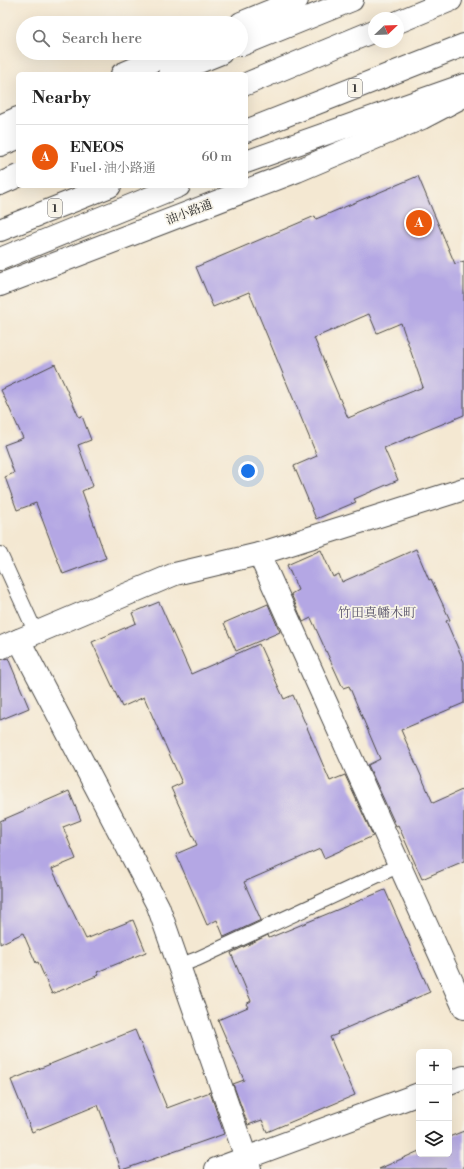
<!DOCTYPE html>
<meta charset="utf-8">
<style>
body{margin:0;font-family:"Libre Bodoni","Noto Serif JP",serif;background:#f2f2f2;color:#222}
.controls{position:absolute;right:12px;bottom:12px;display:grid;overflow:hidden;border-radius:6px;box-shadow:0 4px 16px #0002}
.controls button{width:36px;height:36px;display:grid;place-items:center;padding:0;border:0;border-bottom:1px solid #e0e0e0;background:#fff;color:#222;font:20px sans-serif}
.compass{position:absolute;left:368px;top:12px;width:36px;height:36px;border-radius:50%;background:#fff;box-shadow:0 4px 16px #0002;rotate:67deg}
.you{position:absolute;left:248px;top:471px;width:14px;height:14px;margin:-10px;border:3px solid #fff;border-radius:50%;background:#1a73e8;box-shadow:0 0 0 6px #1a73e833}
.badge{display:grid;place-items:center;width:26px;height:26px;border-radius:50%;background:#ea580c;color:#fff;font-size:13px;font-weight:700}
.pin{position:absolute;translate:-50% -50%;border:2px solid #fff;box-shadow:0 1px 4px #0006}
.list{margin:0;padding:0;list-style:none}
h2{display:flex;justify-content:space-between;align-items:center;height:52px;margin:0;padding:0 16px;font-size:17px}
h2 small{font-size:13px;font-weight:400;color:#767676}
.list li{display:grid;grid-template-columns:26px 1fr auto;gap:12px;align-items:center;box-sizing:border-box;height:64px;padding:0 16px;border-top:1px solid #e0e0e0}
.list b{display:block;font-size:15px;white-space:nowrap}
.list p{margin:0;font-size:13px;white-space:nowrap;color:#767676}
.list em{font-size:13px;font-style:normal;color:#767676}
.icon{flex:none;width:22px;height:22px;fill:none;stroke:currentColor;stroke-width:2;stroke-linecap:round;stroke-linejoin:round}
.map{position:relative;flex:none;width:464px;height:1169px;overflow:hidden}
.search{position:absolute;background:#fff;box-shadow:0 4px 16px #0002;left:16px;top:16px;width:232px;height:44px;display:flex;align-items:center;gap:10px;box-sizing:border-box;padding:0 14px;border-radius:22px;color:#767676;font-size:15px}
.panel{position:absolute;background:#fff;box-shadow:0 4px 16px #0002;left:16px;top:72px;width:232px;height:116px;border-radius:6px}
.map>svg:first-child{display:block}
</style>
<div class="map">
<svg width="464" height="1169" viewBox="0 0 464 1169">
<rect width="100%" height="100%" fill="#f7f3e8"/>
<filter id="ink" filterUnits="userSpaceOnUse"><feTurbulence type="fractalNoise" baseFrequency=".025" numOctaves="2"/><feDisplacementMap in="SourceGraphic" scale="8" xChannelSelector="R" yChannelSelector="G"/><feConvolveMatrix kernelMatrix="1 2 1 2 8 2 1 2 1" color-interpolation-filters="sRGB"/></filter>
<filter id="wash" filterUnits="userSpaceOnUse"><feTurbulence type="fractalNoise" baseFrequency=".012" numOctaves="4" result="noise"/><feDisplacementMap in="SourceGraphic" scale="16" xChannelSelector="R" yChannelSelector="G"/><feGaussianBlur stdDeviation="0.9" result="paint"/><feColorMatrix in="noise" values="0 0 0 0 0 0 0 0 0 0 0 0 0 0 0 0 0 1.4 0 .05"/><feComposite in="paint" operator="in"/></filter>
<g filter="url(#wash)">
<rect width="100%" height="100%" fill="#f4e8d2"/>
<g id="blocks">
<g fill="#b4a7e4" fill-rule="evenodd">
<path d="M418 176 455 264 464 261V415L384 448 398 480 354 499 356 502 316 519 294 466 317 456 249 292 213 307 196 267 315 216 316 219ZM369 314 377 333 401 323 423 387 348 418 314 338Z"/>
<path d="M55 364 79 417 82 416 91 440 78 445 93 486 82 491 106 558 63 574 36 503 17 510 5 477 14 473 4 445 23 438 1 390Z"/>
<path d="M416 549 429 580 431 579 450 620 446 621 464 662V703L401 730 433 803 464 789V861L422 879 398 825 396 826 368 765 380 759 349 686 343 688 311 618 303 622 291 594 298 590 287 565 321 550 333 577 339 574 342 582Z"/>
<path d="M159 602 191 674 259 644 284 699 293 695 330 781 345 775 373 836 324 858 320 849 244 882 261 920 224 937 217 920 207 925 176 854 197 845 171 788 182 783 144 697 122 707 92 642 136 623 132 613Z"/>
<path d="M268 604 280 632 236 651 224 623Z"/>
<path d="M8 658 29 708 0 720V660Z"/>
<path d="M69 791 81 820 63 827 76 859 52 869 86 939 133 920 146 952 97 972 99 975 52 994 38 962 36 963 23 933 0 944V821Z"/>
<path d="M385 890 430 992 337 1032 338 1034 330 1037 355 1095 267 1132 262 1120 248 1125 233 1084 244 1080 218 1020 248 1007 246 1004 251 1001 231 953 268 935 269 938Z"/>
<path d="M135 1030 167 1108 210 1092 224 1134 125 1169H121L98 1105 32 1132 11 1080Z"/>
<path d="M464 1131V1169H379L419 1151V1154H449V1137Z"/>
</g>
</g>
</g>
<g filter="url(#ink)">
<use href="#blocks" fill-opacity="0" stroke="#494744" stroke-width="1"/>
<g fill="none" stroke-linecap="round" stroke-linejoin="round">
<defs>
<g id="service">
<path d="M0 554 36 633"/>
<path d="M178 966 197 959 400 865"/>
</g>
<g id="minor">
<path d="M259 554 464 1008"/>
<path d="M19 640 158 906 250 1169"/>
<path d="M0 648 175 574 259 554 464 489"/>
<path d="M449 1083 464 1077"/>
<path d="M216 1169 419 1094"/>
</g>
<g id="tertiary">
<path d="M241 23 297 0"/>
<path d="M122 74 171 53"/>
<path d="M0 126 18 118"/>
<path d="M0 285 297 171 422 118 464 96"/>
</g>
<g id="motorway">
<path d="M398 22 451 0"/>
<path d="M241 45 352 0"/>
<path d="M169 74 221 53"/>
<path d="M246 84 374 31"/>
<path d="M246 131 464 45"/>
<path d="M0 145 18 138"/>
<path d="M246 162 464 85"/>
<path d="M0 184 18 176"/>
<path d="M0 230 110 186"/>
<path d="M0 259 179 186"/>
</g>
</defs>
<use href="#service" stroke="#494744" stroke-width="16"/>
<use href="#minor" stroke="#494744" stroke-width="24"/>
<use href="#tertiary" stroke="#494744" stroke-width="24"/>
<use href="#motorway" stroke="#494744" stroke-width="24"/>
<use href="#service" stroke="#fff" stroke-width="14"/>
<use href="#minor" stroke="#fff" stroke-width="22"/>
<use href="#tertiary" stroke="#fff" stroke-width="22"/>
<use href="#motorway" stroke="#fff" stroke-width="22"/>
</g>
</g>
<g text-anchor="middle" stroke-width="3.5" stroke-linejoin="round" paint-order="stroke">
<g fill="#f7f3e8" stroke="#686764" stroke-width="1">
<rect x="348" y="79" width="14" height="18" rx="3"/>
<rect x="48" y="199" width="14" height="18" rx="3"/>
</g>
<g font-size="11" font-weight="bold" fill="#2b2b2b">
<text x="355" y="92">1</text>
<text x="55" y="212">1</text>
</g>
<g font-size="12" fill="#2b2b2b" stroke="#f7f3e8">
<text transform="translate(189 212) rotate(-21)" y="4">油小路通</text>
</g>
<g font-size="13" fill="#5b566c" stroke="#f7f3e8">
<text x="377" y="617">竹田真幡木町</text>
</g>
</g>
</svg>
<div class="controls">
<button>+</button>
<button>−</button>
<button><svg class="icon" aria-label="layers" viewBox="0 0 24 24"><path d="M12 4l9 5-9 5-9-5zM3 14l9 5 9-5"/></svg></button>
</div>
<svg class="compass" viewBox="-18 -18 36 36"><path d="M0-13l5 13h-10z" fill="#e53935"/><path d="M0 13l5-13h-10z" fill="#767676"/></svg>
<div class="you"></div>
<div class="pin badge" style="left:419px;top:223px">A</div>
<div class="search"><svg class="icon" aria-label="search" viewBox="0 0 24 24"><circle cx="10" cy="10" r="6"/><path d="M15 15l6 6"/></svg>Search here</div>
<section class="panel">
<h2>Nearby<small></small></h2>
<ul class="list">
<li><span class="badge">A</span><div><b>ENEOS</b><p>Fuel · 油小路通</p></div><em>60 m</em></li>
</ul>
</section>
</div>
